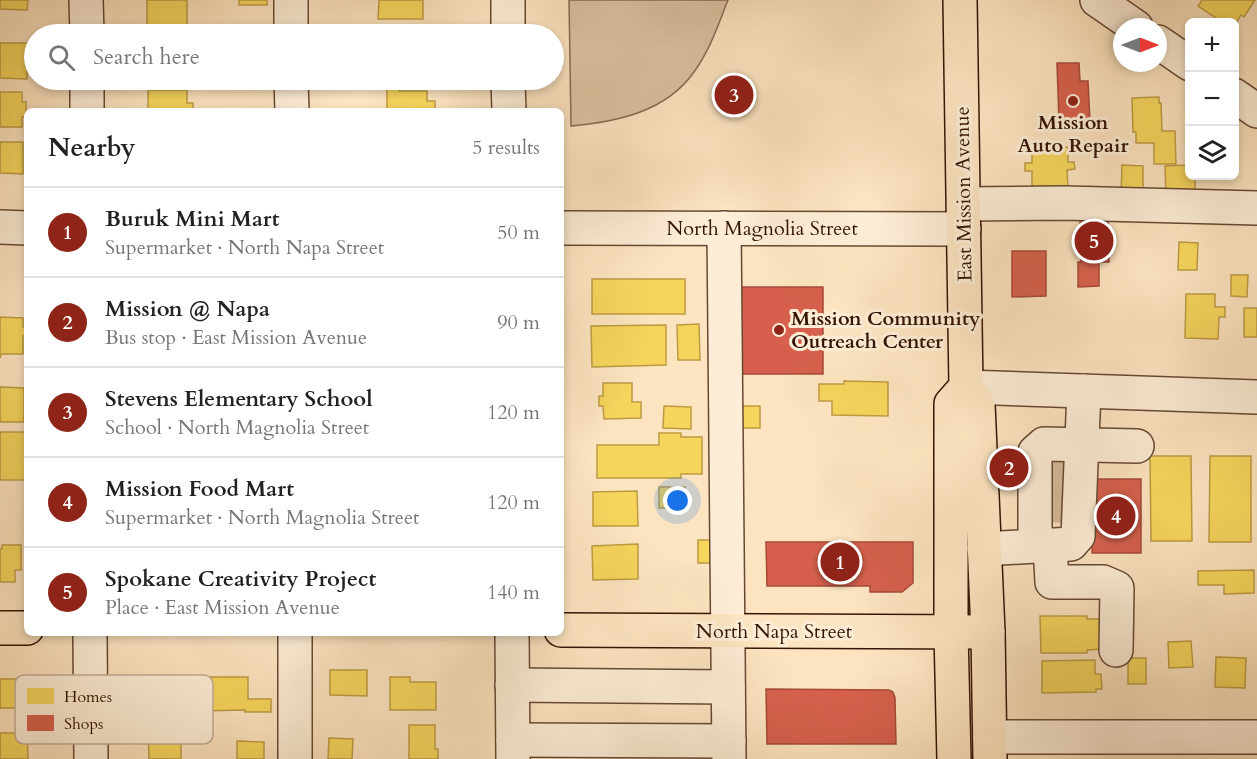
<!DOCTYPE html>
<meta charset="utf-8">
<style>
body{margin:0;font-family:Cardo,serif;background:#f2f2f2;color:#222}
.controls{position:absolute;right:18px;top:18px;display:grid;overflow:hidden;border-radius:9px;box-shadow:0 3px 9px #0003}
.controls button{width:54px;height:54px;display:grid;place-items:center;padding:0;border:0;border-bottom:2px solid #e0e0e0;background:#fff;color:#222;font:30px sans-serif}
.compass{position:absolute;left:1113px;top:18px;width:54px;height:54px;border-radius:50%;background:#fff;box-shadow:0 3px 9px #0003;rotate:90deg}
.you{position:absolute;left:678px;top:501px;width:21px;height:21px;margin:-15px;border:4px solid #fff;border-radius:50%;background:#1a73e8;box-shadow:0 0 0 9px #1a73e833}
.badge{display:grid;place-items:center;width:39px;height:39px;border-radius:50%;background:#8f2418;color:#fff;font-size:20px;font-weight:700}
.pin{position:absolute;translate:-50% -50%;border:3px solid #fff;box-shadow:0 2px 6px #0006}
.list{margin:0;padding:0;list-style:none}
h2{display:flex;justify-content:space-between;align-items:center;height:78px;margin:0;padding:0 24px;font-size:26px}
h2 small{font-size:20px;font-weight:400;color:#767676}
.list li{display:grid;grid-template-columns:39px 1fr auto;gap:18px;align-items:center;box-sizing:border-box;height:90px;padding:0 24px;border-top:2px solid #e0e0e0}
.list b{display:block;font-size:22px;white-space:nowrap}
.list p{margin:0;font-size:20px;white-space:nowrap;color:#767676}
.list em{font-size:20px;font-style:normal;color:#767676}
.icon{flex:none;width:33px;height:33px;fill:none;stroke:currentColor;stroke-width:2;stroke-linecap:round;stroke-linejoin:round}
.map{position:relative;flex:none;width:1257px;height:759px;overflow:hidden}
.search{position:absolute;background:#fff;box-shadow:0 3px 9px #0003;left:24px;top:24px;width:540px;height:66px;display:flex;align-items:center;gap:15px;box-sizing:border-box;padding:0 21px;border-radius:33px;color:#767676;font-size:22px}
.panel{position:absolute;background:#fff;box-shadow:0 3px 9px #0003;left:24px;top:108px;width:540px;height:528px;border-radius:9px}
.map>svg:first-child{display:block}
</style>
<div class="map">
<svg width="1257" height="759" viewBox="0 0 1257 759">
<rect width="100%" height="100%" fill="#fce4c0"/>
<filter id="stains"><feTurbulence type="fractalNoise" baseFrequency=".00333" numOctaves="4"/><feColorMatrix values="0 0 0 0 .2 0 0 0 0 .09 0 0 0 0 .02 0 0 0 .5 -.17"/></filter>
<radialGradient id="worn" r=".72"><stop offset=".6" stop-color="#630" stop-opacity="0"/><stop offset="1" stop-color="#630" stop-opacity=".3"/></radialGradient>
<path fill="#dac1a0" stroke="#886a52" stroke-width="1.5" d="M569 0H728C718 25 710 50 694 72 666 112 616 122 571 126Z"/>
<g fill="#f6d55c" stroke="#bc9b42" stroke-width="1.5">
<path d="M0 0H28L27 10 0 9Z"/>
<rect x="147" y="0" width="40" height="27"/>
<rect x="239" y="0" width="28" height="5"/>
<path d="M379 0H423V19H378Z"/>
<path d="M1202 0H1255L1244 17 1241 15 1234 26V22H1222L1198 6Z"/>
<path d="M0 43H28L27 79 0 78Z"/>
<path d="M387 88H399V91H427V101H435V111H387Z"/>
<path d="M148 90H187V103H193V111H148Z"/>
<path d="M0 92H22V102H26V117H22V127H0Z"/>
<path d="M1159 97V103H1161L1162 131H1175L1176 164H1154V143H1136V132H1133L1132 98Z"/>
<path d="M0 142H23V174L0 173Z"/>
<path d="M1068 147V162H1074L1075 169 1067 170 1068 188 1032 189V171H1025V163H1032V148Z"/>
<path d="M1122 165 1143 166V195H1121Z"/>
<path d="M1190 165V176H1195V195L1166 196 1165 166Z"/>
<path d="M1179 242 1198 243 1197 270H1178Z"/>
<path d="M1231 275H1248L1247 297 1231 296Z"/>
<rect x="592" y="279" width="93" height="35"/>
<path d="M1186 294H1215V307H1225V317H1219L1218 339 1185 338Z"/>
<rect x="1244" y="308" width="13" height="29"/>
<path d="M0 317 23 318V327H27V336H23V354H1L0 358Z"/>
<path d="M699 324 700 360H678L677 325Z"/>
<path d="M666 325V365L592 367 591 326Z"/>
<path d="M844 381 888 382V416L832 415V401H819V384H844Z"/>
<path d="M603 383H632V402H641V418L604 419 603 406H599V396H603Z"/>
<path d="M0 387 24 388V422H0Z"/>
<path d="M664 406 691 407V429L663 428Z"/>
<rect x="738" y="406" width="22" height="22"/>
<rect x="0" y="432" width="27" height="48"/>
<path d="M659 433H681V437H702V474H681V478H597V445H659Z"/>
<path d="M1150 456H1191L1192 541H1151Z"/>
<path d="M1210 456H1251V542H1209Z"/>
<path d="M659 487H685L684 508H659Z"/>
<path d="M637 491 638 526H593V492Z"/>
<rect x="698" y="540" width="22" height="23"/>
<path d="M638 544V579L593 580 592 546Z"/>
<path d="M2 545H21V570H15V582H0V549H2Z"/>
<path d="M1254 570V593L1224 594V585H1198V571Z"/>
<path d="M1040 616H1087V619H1103V649L1087 650V653H1041Z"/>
<path d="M1191 641 1193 667 1169 668 1168 642Z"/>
<path d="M1216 657 1246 658 1245 688 1215 687Z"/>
<rect x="1128" y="658" width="18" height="26"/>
<path d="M1095 660V674H1101L1102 689H1096V692L1042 693V661Z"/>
<path d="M330 670H367V696L330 695Z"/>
<path d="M178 677H248V699H271V712H245V710L155 712V699H178Z"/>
<path d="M390 677H410V682H436V710H390Z"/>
<rect x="0" y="679" width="25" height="29"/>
<path d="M409 725H435V749H438V759H409Z"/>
<path d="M181 728V759H149L148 729Z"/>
<path d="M0 733H27L28 759H0Z"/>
<path d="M329 738 353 739 352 759H328Z"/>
<path d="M237 741 264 742V759H237Z"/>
</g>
<g fill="#d6604d" stroke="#a64937" stroke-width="1.5">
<path d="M1057 63H1079L1080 81H1088L1090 121H1059Z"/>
<path d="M1080 219H1108L1109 262H1099V286L1078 287V262H1081Z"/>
<path d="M1012 251H1046V296L1012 297Z"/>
<rect x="736" y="287" width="87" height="87"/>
<path d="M1044 452H1072L1071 521H1044Z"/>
<rect x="1092" y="479" width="49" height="74"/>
<path d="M766 542H913V583L902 592H870V586H767Z"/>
<path d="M766 689 889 690 893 692 895 698 896 744H767Z"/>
</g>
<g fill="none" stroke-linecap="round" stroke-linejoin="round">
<g stroke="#d4ba9a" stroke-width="33" stroke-dasharray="33 16" stroke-linecap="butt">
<path d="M1044 478H1072"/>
<path d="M1044 506H1071"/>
</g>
<defs>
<g id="minor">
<path d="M86 0 87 34"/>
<path d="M291 0V34"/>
<path d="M508 0V34"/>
<path d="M1097 0 1136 27"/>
<path d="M1158 42 1190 64"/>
<path d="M87 80V111"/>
<path d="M291 80 292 111"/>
<path d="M508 80 509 111"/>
<path d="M1234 95 1257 111"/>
<path d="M964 204 1065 203 1257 208"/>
<path d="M0 227 27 228"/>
<path d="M561 228 964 229"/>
<path d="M724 228 729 759"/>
<path d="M966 387 1257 397"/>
<path d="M1050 545 1052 582H1103L1117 588 1116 650"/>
<path d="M1035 546V452L1044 444 1137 446"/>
<path d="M984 549 1071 544 1078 536 1084 391"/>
<path d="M90 633 91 759"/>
<path d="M512 633 513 759"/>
<path d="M512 685 728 687"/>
<path d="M990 737H1257"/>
<path d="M513 740 729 741"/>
<path d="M295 759V633"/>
</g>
<g id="major">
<path d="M960 0 966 387 978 404 988 632 990 759"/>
<path d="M0 628H27"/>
<path d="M561 630 988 632"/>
<path d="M954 759 951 632V404L966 387"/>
</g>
</defs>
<use href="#minor" stroke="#674833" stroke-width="36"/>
<use href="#major" stroke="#351404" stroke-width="36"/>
<use href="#minor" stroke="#fdedd6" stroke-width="33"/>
<use href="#major" stroke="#fce4c0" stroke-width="33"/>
</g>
<g fill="#8f2418" stroke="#fdedd6" stroke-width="2">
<circle cx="1073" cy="101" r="6"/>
<circle cx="779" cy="330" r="6"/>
</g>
<g text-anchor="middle" stroke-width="6" stroke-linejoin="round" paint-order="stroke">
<g font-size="20" font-weight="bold" fill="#351404" stroke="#fdedd6">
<text x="1073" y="129">Mission<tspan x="1073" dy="23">Auto Repair</tspan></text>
<text x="791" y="325" text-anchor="start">Mission Community<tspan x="791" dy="23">Outreach Center</tspan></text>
</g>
<g font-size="20" fill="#351404" stroke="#fdedd6">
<text transform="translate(963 194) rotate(-91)" y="7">East Mission Avenue</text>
<text x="762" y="235">North Magnolia Street</text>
<text x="774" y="638">North Napa Street</text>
</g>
</g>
<rect x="15" y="675" width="198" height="69" rx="9" fill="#fdedd6" stroke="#c1ac97" stroke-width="1.5"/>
<rect x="27" y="688" width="27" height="16" fill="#f6d55c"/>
<rect x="27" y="715" width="27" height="16" fill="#d6604d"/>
<g font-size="16" fill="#351404">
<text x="64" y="702">Homes</text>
<text x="64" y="729">Shops</text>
</g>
<rect width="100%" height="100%" filter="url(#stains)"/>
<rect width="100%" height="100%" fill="url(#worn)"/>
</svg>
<div class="controls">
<button>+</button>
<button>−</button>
<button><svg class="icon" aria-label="layers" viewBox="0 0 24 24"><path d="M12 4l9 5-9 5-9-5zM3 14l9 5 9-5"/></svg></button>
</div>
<svg class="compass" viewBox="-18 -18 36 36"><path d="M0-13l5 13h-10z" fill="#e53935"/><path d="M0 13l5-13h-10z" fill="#767676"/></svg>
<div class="you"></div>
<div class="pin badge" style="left:840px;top:562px">1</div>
<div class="pin badge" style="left:1009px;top:468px">2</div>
<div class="pin badge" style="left:734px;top:95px">3</div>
<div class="pin badge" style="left:1116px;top:516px">4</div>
<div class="pin badge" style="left:1094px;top:241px">5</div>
<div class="search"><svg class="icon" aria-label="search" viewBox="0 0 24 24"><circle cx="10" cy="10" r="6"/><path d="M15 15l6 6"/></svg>Search here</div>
<section class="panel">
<h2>Nearby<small>5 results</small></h2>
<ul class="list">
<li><span class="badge">1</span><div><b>Buruk Mini Mart</b><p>Supermarket · North Napa Street</p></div><em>50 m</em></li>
<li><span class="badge">2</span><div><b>Mission @ Napa</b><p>Bus stop · East Mission Avenue</p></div><em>90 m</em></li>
<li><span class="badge">3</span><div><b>Stevens Elementary School</b><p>School · North Magnolia Street</p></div><em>120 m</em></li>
<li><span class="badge">4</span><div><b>Mission Food Mart</b><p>Supermarket · North Magnolia Street</p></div><em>120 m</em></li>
<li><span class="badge">5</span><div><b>Spokane Creativity Project</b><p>Place · East Mission Avenue</p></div><em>140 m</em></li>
</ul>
</section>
</div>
